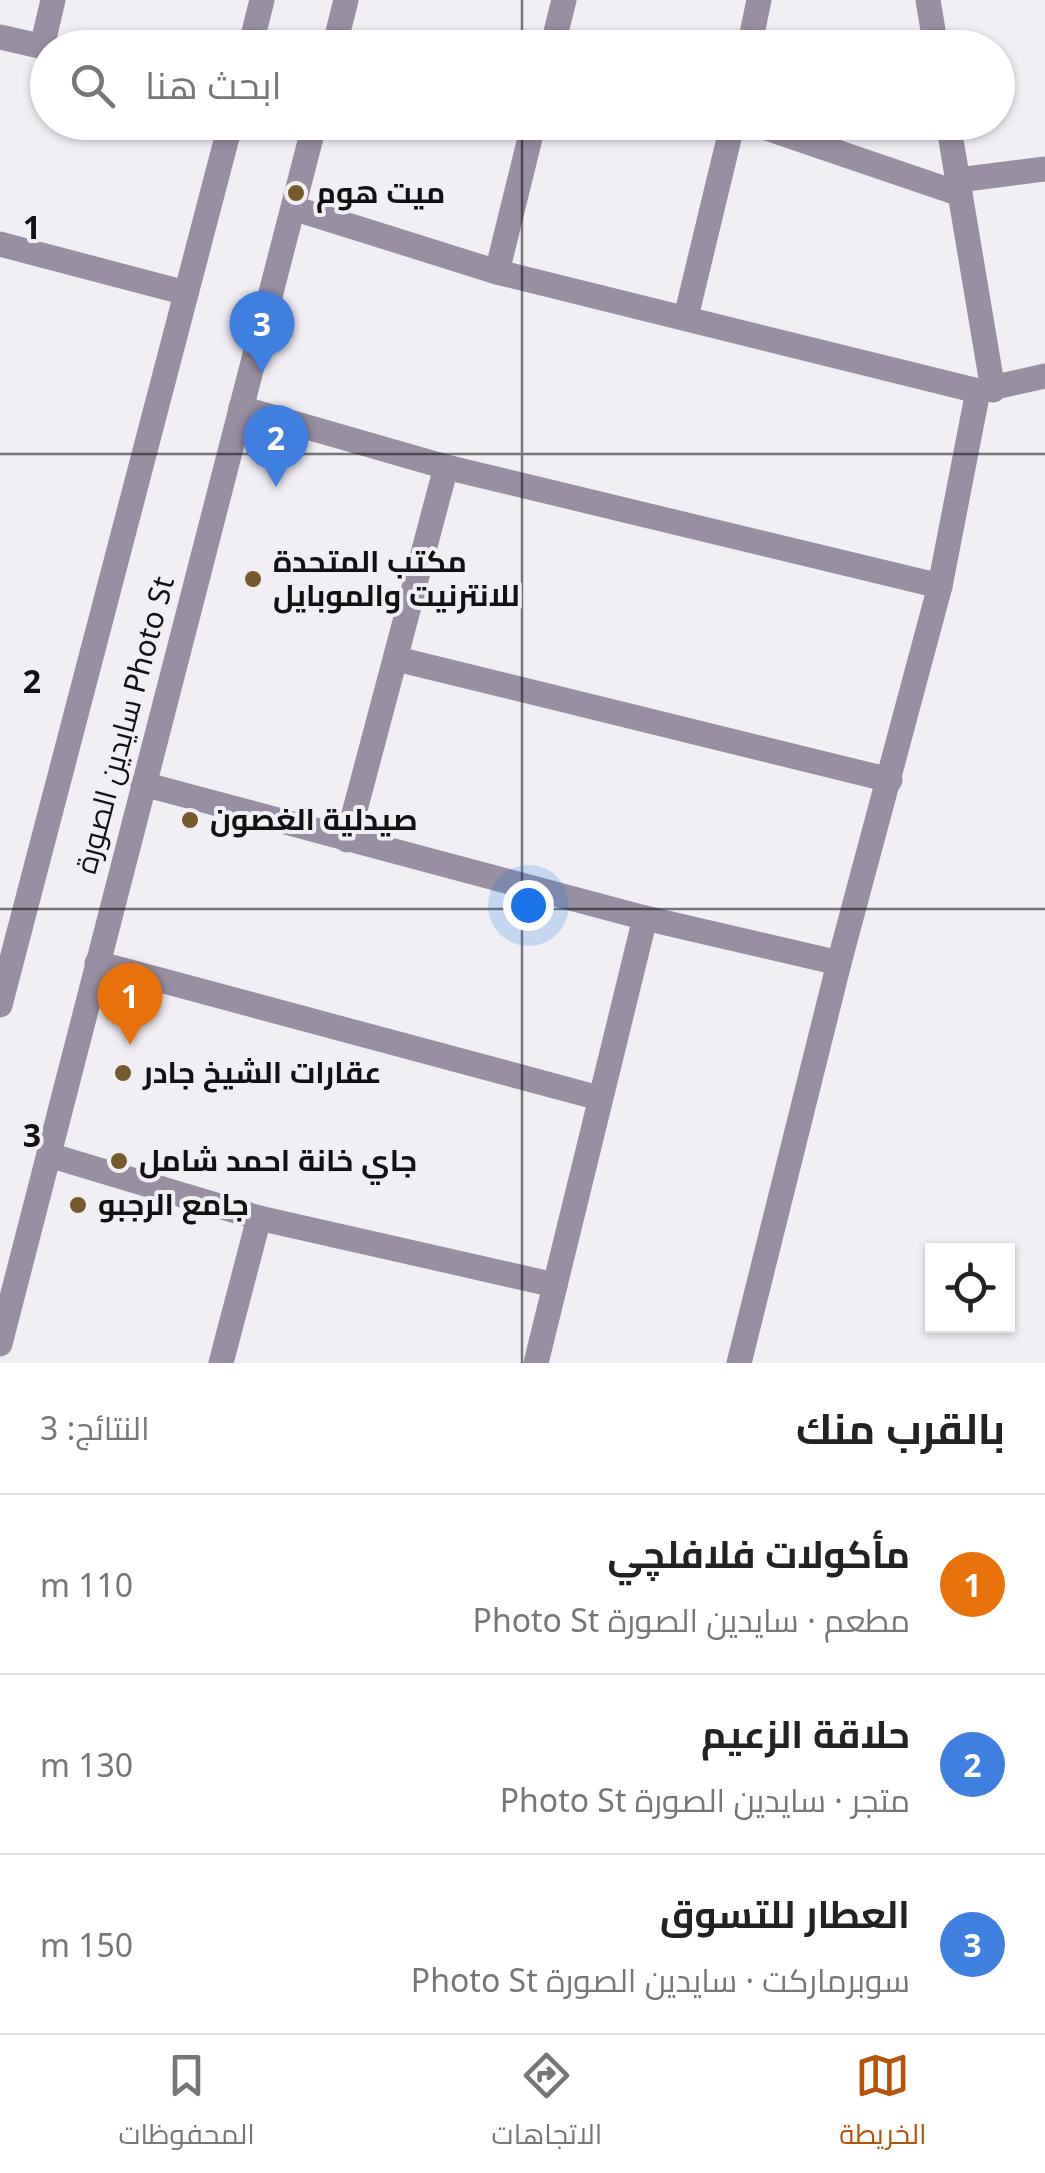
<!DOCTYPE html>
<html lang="ar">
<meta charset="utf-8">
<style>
body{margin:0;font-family:"Noto Sans",Cairo,sans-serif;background:#f2f2f2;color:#222;direction:rtl}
.controls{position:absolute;right:30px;bottom:30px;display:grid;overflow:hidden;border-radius:0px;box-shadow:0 2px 8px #0004}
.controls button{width:90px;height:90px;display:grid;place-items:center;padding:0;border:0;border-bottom:2px solid #e0e0e0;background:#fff;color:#222;font:50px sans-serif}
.you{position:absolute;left:528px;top:905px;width:35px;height:35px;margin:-25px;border:8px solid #fff;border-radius:50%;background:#1a73e8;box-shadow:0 0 0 15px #1a73e833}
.badge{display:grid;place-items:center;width:65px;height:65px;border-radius:50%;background:#b45309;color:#fff;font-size:32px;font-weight:700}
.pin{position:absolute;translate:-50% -82px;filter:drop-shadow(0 2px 5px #0008)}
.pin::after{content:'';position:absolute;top:52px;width:35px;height:30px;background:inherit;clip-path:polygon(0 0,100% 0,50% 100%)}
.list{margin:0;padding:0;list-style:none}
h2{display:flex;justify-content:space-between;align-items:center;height:130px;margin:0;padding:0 40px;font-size:42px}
h2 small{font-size:32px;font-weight:400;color:#767676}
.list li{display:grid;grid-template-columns:65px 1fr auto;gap:30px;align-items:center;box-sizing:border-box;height:180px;padding:0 40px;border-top:2px solid #e0e0e0}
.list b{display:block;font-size:38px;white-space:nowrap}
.list p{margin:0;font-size:32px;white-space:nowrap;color:#767676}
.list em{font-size:32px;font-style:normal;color:#767676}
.icon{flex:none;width:55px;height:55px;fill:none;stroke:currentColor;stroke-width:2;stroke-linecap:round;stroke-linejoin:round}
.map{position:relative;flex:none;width:1045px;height:1363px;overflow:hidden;direction:ltr}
.search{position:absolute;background:#fff;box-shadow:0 2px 8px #0004;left:30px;right:30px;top:30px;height:110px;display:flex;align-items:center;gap:25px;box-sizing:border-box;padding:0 35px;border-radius:55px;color:#767676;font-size:38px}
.sheet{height:670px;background:#fff}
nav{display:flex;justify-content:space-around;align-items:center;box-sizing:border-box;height:140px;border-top:2px solid #e0e0e0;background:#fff;font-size:28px;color:#767676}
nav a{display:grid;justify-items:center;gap:5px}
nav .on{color:#b45309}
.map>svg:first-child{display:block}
</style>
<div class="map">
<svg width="1045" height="1363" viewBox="0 0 1045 1363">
<rect width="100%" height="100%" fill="#f1eff4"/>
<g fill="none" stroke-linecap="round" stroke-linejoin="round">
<g stroke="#988fa2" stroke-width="25">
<path d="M928 0 936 48"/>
<path d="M0 37 48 48"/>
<path d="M42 47 53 0"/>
<path d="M552 48 564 0"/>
<path d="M749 48 759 0"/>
<path d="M749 122 960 194"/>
<path d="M948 122 993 390"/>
<path d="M958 180 1045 169"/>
<path d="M293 208 497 272 978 391 1045 376"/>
<path d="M0 244 186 293"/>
<path d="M497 272 534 122"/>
<path d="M686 317 733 122"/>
<path d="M241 408 446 467 940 586"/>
<path d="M397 659 890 780"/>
<path d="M143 784 645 918 839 963"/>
<path d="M347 840 446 467"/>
<path d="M97 963 599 1098"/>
<path d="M49 1155 259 1218 555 1285"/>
<path d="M221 1363 259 1218"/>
<path d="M536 1363 645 918"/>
<path d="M739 1363 839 963 940 586 978 391"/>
</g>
<g stroke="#988fa2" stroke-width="25">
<path d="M250 48 262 0"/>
<path d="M334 48 346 0"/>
<path d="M0 1005 231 122"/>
<path d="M0 1344 315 122"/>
</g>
</g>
<path fill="none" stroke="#111012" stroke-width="2.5" stroke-opacity="0.55" d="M522 0V48M522 122V1363M0 454H1045M0 909H1045"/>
<g fill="#755a2c" stroke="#f1eff4" stroke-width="4">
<circle cx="296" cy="193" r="10"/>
<circle cx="253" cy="579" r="10"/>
<circle cx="190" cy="820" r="10"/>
<circle cx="123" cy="1073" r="10"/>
<circle cx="119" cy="1161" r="10"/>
<circle cx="78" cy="1205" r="10"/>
</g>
<g text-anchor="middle" stroke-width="8" stroke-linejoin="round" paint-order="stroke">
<g font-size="30" font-weight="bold" fill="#111012" stroke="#f1eff4" text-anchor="start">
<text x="316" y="203">ميت هوم</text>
<text x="273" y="572">مكتب المتحدة<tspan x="273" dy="34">للانترنيت والموبايل</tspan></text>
<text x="210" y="830">صيدلية الغصون</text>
<text x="143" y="1083">عقارات الشيخ جادر</text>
<text x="139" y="1171">جاي خانة احمد شامل</text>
<text x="98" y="1215">جامع الرجبو</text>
</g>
<g font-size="30" fill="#111012" stroke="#f1eff4">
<text transform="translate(125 725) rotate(-75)" y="10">سايدين الصورة Photo St</text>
</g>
</g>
<g font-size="32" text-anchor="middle" font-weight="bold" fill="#111012" stroke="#f1eff4" stroke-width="8" stroke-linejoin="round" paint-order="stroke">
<text x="32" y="239">1</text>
<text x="32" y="693">2</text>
<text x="32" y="1147">3</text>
</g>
</svg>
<div class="controls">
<button><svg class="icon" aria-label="locate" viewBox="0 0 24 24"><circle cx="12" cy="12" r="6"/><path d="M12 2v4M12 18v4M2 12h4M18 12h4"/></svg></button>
</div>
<div class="you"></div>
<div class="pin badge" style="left:130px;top:1045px;background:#e8710a">1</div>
<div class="pin badge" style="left:276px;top:487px;background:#3f7fe0">2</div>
<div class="pin badge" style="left:262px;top:373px;background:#3f7fe0">3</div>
<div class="search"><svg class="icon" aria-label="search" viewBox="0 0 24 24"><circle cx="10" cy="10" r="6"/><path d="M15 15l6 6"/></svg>ابحث هنا</div>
</div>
<section class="sheet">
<h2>بالقرب منك<small>النتائج: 3</small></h2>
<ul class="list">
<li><span class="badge" style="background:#e8710a">1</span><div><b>مأكولات فلافلچي</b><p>مطعم · سايدين الصورة Photo St</p></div><em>110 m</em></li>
<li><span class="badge" style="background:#3f7fe0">2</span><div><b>حلاقة الزعيم</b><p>متجر · سايدين الصورة Photo St</p></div><em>130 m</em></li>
<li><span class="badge" style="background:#3f7fe0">3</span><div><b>العطار للتسوق</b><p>سوبرماركت · سايدين الصورة Photo St</p></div><em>150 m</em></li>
</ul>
</section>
<nav>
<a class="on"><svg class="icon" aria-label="map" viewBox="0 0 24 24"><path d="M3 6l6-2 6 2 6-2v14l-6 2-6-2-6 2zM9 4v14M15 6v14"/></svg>الخريطة</a>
<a><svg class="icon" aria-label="directions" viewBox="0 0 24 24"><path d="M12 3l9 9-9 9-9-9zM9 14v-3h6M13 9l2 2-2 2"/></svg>الاتجاهات</a>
<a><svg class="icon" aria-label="saved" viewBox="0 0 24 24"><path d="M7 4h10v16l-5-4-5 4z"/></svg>المحفوظات</a>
</nav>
